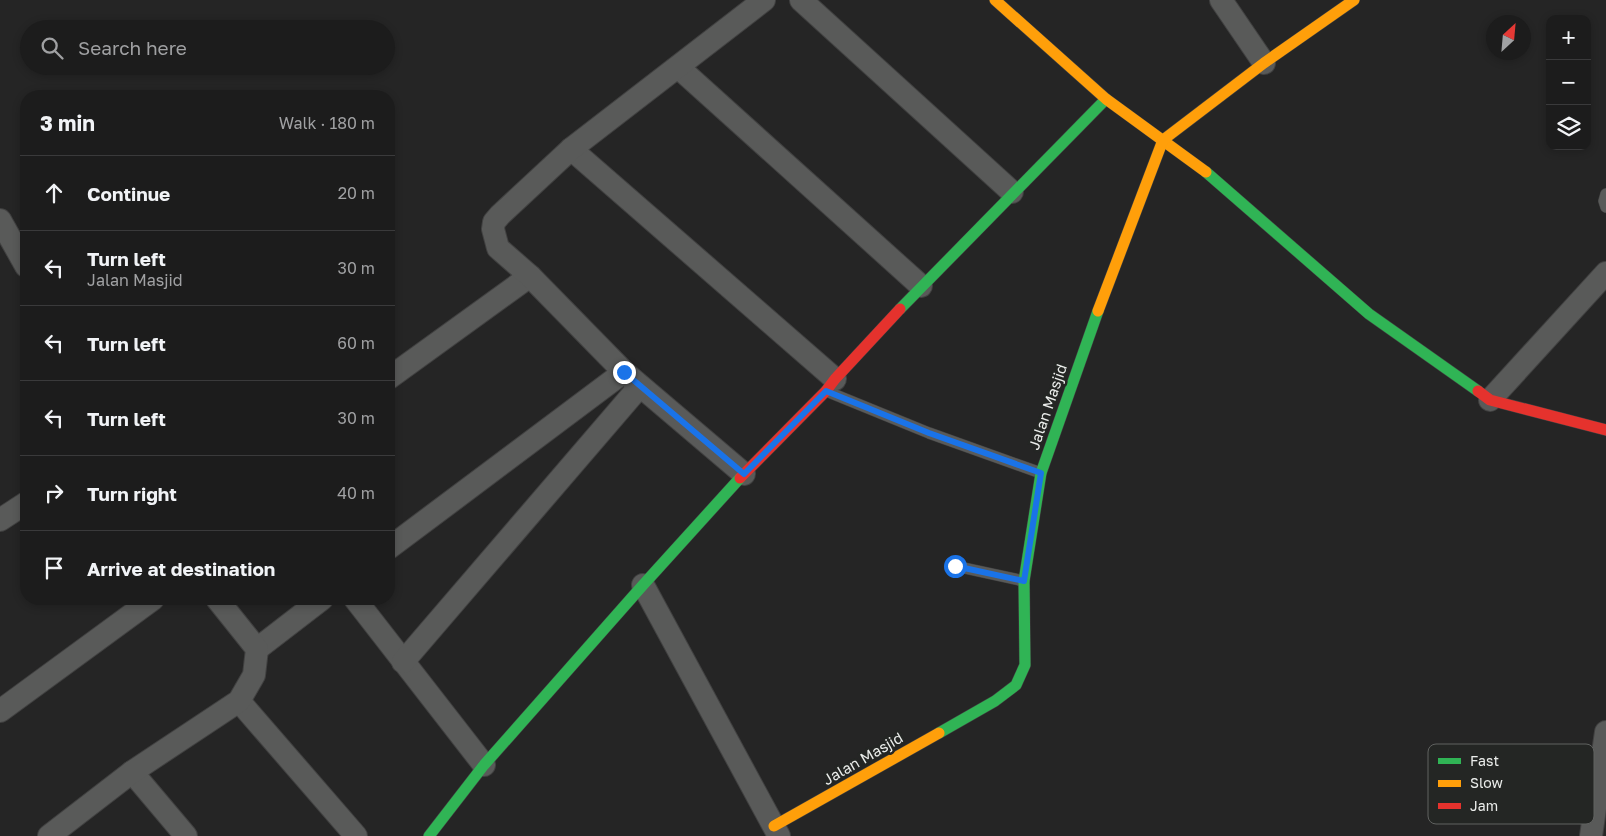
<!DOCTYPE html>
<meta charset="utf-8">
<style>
body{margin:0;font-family:"Golos Text",sans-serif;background:#292929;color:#f1f3f6}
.controls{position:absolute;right:15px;top:15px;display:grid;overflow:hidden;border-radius:10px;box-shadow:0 2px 8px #0003}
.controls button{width:45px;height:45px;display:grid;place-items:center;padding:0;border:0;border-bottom:1px solid #3a3a3b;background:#1c1c1c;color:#f1f3f6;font:25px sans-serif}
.compass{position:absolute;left:1486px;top:15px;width:45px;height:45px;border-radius:50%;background:#1c1c1c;box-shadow:0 2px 8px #0003;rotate:26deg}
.stop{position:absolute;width:15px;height:15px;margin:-11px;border:4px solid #1a73e8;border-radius:50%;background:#fff}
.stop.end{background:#1a73e8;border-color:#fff;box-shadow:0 1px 5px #0008}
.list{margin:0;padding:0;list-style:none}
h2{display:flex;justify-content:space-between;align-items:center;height:65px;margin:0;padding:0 20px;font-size:21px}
h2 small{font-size:16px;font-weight:400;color:#a0a1a3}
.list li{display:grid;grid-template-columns:32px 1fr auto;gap:15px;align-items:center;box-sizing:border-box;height:75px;padding:0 20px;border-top:1px solid #3a3a3b}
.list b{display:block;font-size:19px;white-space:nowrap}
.list p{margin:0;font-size:16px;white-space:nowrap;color:#a0a1a3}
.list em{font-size:16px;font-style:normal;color:#a0a1a3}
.icon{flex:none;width:28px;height:28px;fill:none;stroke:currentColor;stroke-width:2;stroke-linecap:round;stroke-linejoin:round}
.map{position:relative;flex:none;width:1606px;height:836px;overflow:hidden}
.search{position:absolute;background:#1c1c1c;box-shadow:0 2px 8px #0003;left:20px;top:20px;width:375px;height:55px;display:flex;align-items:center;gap:12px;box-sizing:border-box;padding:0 18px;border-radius:28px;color:#a0a1a3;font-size:19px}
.panel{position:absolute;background:#1c1c1c;box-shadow:0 2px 8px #0003;left:20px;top:90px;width:375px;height:515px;border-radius:20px}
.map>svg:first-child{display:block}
</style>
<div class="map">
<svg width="1606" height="836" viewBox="0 0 1606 836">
<rect width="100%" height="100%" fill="#252525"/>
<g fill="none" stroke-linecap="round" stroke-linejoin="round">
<defs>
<g id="lane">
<path d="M1606 194 1604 201 1606 207"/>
<path d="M826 391 929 433 1041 473"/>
<path d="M955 566 1024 581"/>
</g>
<g id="street">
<path d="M801 0 1012 192"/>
<path d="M1221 0 1264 63"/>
<path d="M678 67 921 286"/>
<path d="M571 149 835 379"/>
<path d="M0 220 26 266"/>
<path d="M389 378 530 276"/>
<path d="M1490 400 1606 273"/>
<path d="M744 474 624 372 530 276 498 248 493 229 494 222 500 215 571 149 764 0"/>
<path d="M0 520 26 503"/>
<path d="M389 548 624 372"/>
<path d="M643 585 779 836"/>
<path d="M355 599 484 765"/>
<path d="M257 649 322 599"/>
<path d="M403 662 640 386"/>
<path d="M239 701 356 836"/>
<path d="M0 711 153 599"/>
<path d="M132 772 186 836"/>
<path d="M49 836 132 772 239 701 254 675 257 649 217 599"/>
<path d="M1591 836 1606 732"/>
</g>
<g id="fast">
<path d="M1206 172 1369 314 1478 391"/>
<path d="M900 309 1106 99"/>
<path d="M939 733 995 701 1016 685 1025 665 1024 581 1041 473 1098 311"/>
<path d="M429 836 484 765 643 585 740 478"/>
</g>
<g id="slow">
<path d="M995 0 1106 99 1206 172"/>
<path d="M1098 311 1163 140 1264 63 1354 0"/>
<path d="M774 826 939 733"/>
</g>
<g id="jam">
<path d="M1478 391 1490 400 1606 430"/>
<path d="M740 478 826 391 835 379 900 309"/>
</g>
</defs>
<use href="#lane" stroke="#414141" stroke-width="12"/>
<use href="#street" stroke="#414141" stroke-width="24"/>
<use href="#fast" stroke="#414141" stroke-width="12"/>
<use href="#slow" stroke="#414141" stroke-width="12"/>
<use href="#jam" stroke="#414141" stroke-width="12"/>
<use href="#lane" stroke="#595a59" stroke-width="11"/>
<use href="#street" stroke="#595a59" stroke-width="22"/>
<use href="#fast" stroke="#30b455" stroke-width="11"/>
<use href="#slow" stroke="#ff9f0a" stroke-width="11"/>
<use href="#jam" stroke="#e5322d" stroke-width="11"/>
</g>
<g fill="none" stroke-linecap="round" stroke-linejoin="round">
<path stroke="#1a73e8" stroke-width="6" d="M624 372 744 474 826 391 929 433 1041 473 1024 581 955 566"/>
</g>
<g text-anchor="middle" stroke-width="5" stroke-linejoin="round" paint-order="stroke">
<g font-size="15" fill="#ebedeb" stroke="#242624">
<text transform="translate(1048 407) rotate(-71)" y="5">Jalan Masjid</text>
<text transform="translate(863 759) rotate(-30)" y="5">Jalan Masjid</text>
</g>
</g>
<rect x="1428" y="744" width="166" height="80" rx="8" fill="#242624" stroke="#606260" stroke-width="1"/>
<rect x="1438" y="758" width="23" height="6" fill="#30b455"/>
<rect x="1438" y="780" width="23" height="7" fill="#ff9f0a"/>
<rect x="1438" y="803" width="23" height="6" fill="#e5322d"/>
<g font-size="14" fill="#ebedeb">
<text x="1470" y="766">Fast</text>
<text x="1470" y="788">Slow</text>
<text x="1470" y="811">Jam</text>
</g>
</svg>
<div class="controls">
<button>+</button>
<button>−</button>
<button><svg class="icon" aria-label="layers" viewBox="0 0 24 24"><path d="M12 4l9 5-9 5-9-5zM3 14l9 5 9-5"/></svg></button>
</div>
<svg class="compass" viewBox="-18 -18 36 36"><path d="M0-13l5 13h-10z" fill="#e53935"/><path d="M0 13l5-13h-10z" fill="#a0a1a3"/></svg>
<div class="stop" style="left:955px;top:566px"></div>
<div class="stop end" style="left:624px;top:372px"></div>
<div class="search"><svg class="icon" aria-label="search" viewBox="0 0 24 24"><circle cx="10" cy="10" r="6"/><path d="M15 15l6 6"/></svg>Search here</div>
<section class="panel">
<h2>3 min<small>Walk · 180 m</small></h2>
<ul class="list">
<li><svg class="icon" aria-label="ahead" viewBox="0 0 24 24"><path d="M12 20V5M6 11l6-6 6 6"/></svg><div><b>Continue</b></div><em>20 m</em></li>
<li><svg class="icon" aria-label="left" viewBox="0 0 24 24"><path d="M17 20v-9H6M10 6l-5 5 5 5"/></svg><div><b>Turn left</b><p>Jalan Masjid</p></div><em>30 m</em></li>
<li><svg class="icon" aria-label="left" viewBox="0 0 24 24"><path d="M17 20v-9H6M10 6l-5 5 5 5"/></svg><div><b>Turn left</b></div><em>60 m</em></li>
<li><svg class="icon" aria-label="left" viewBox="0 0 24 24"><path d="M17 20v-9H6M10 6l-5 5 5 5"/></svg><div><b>Turn left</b></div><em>30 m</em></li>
<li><svg class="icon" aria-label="right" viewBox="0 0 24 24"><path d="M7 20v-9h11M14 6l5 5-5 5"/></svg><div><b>Turn right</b></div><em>40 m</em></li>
<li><svg class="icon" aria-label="arrive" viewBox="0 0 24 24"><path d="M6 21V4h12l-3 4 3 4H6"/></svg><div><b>Arrive at destination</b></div></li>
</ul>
</section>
</div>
